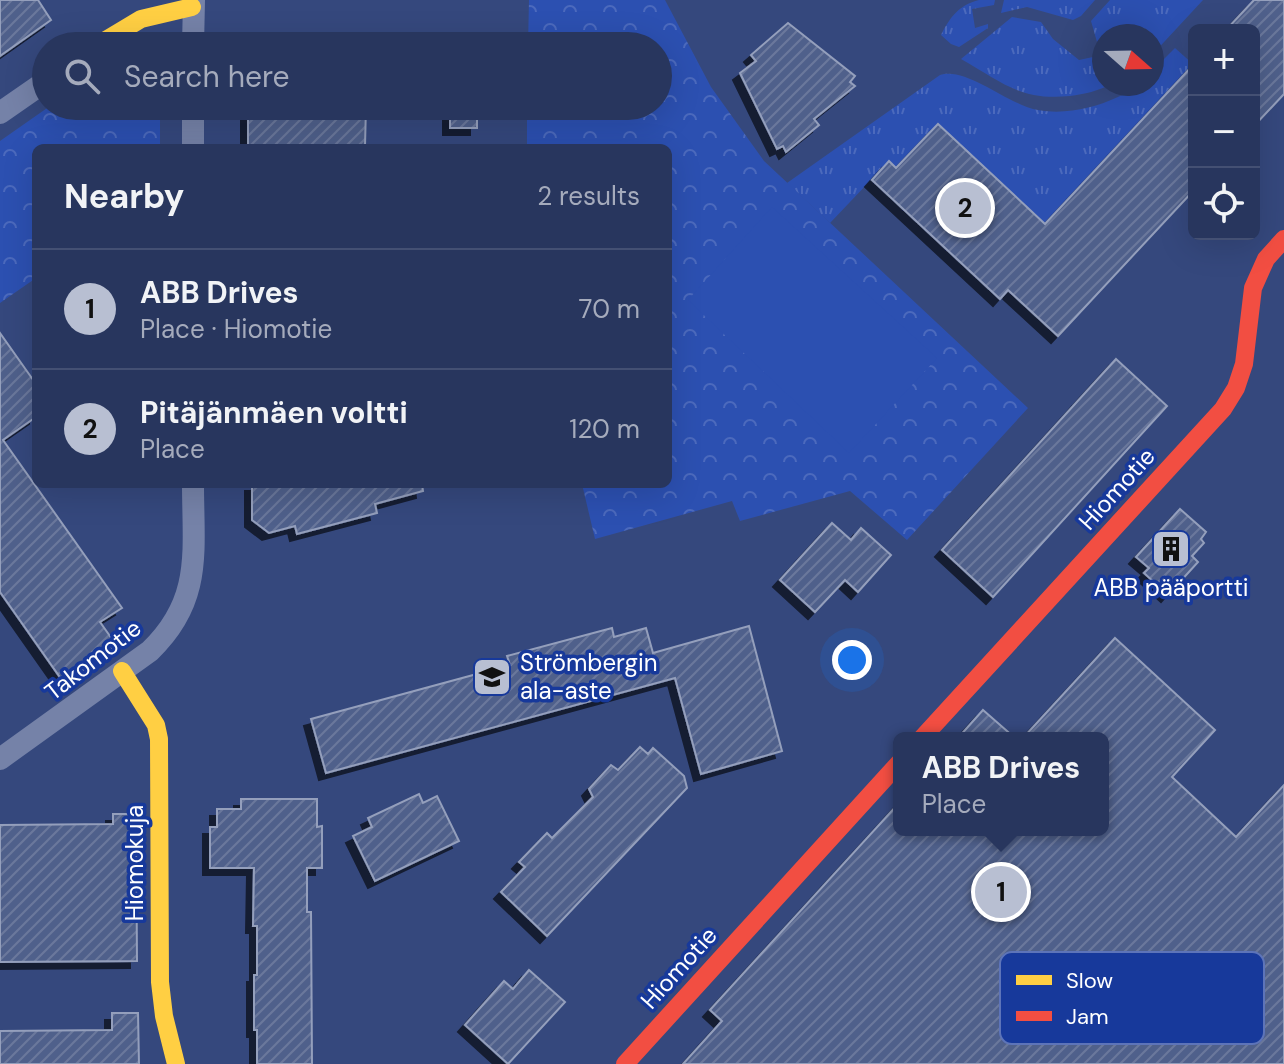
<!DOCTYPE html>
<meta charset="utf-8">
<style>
body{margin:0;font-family:"DM Sans",sans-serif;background:#303e64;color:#f1f3f6}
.controls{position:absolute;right:24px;top:24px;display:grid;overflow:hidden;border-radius:12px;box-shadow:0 8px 32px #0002}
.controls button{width:72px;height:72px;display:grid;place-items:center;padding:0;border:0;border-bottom:2px solid #445073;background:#28365e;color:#f1f3f6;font:40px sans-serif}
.compass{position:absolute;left:1092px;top:24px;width:72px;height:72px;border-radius:50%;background:#28365e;box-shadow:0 8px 32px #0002;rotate:110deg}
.you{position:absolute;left:852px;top:660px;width:28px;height:28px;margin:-20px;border:6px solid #fff;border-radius:50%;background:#1a73e8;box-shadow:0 0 0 12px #1a73e833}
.badge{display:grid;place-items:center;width:52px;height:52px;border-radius:50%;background:#b8bfd2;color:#111;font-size:26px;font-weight:700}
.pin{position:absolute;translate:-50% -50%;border:4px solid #fff;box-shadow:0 2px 8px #0006}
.popup{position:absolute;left:893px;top:732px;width:216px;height:104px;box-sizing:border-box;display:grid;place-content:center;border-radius:12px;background:#28365e;filter:drop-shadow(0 2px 6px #0005);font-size:26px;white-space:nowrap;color:#a5abbc}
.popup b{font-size:30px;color:#f1f3f6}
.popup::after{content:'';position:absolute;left:50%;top:100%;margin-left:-16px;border:16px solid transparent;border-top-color:#28365e}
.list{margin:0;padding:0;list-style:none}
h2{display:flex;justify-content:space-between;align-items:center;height:104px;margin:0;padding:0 32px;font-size:34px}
h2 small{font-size:26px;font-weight:400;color:#a5abbc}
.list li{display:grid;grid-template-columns:52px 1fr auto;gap:24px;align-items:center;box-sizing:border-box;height:120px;padding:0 32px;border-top:2px solid #445073}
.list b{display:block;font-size:30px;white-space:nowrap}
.list p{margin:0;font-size:26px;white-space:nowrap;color:#a5abbc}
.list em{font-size:26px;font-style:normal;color:#a5abbc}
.icon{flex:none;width:44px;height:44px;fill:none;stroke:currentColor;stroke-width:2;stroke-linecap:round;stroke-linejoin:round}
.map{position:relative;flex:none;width:1284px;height:1064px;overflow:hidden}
.search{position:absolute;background:#28365e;box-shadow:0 8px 32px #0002;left:32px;top:32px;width:640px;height:88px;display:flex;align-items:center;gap:20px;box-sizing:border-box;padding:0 28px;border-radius:44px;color:#a5abbc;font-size:30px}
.panel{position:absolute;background:#28365e;box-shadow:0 8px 32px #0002;left:32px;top:144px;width:640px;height:344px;border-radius:12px}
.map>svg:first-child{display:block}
</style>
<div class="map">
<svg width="1284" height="1064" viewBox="0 0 1284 1064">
<defs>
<pattern id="grass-tufts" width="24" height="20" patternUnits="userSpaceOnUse" patternTransform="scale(2)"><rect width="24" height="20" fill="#2c50b1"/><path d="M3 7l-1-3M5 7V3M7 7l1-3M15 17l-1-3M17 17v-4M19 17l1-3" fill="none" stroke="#4c6abd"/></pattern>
<pattern id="park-crowns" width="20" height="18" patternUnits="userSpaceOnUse" patternTransform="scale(2)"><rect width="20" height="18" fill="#2c50b1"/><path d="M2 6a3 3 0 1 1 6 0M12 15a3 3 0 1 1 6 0" fill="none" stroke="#4c6abd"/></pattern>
<pattern id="building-hatch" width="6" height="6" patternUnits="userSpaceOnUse" patternTransform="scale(2)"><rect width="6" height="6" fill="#50608b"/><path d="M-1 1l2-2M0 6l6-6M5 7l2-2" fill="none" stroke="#6a789c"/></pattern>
<filter id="shadow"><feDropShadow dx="-7" dy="7" stdDeviation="0" flood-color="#0009"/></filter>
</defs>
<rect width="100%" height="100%" fill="#35487d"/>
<g fill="url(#grass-tufts)">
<path d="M979 0H995L994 5 972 9 975 28 988 24V28L959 47 951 44 941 35C950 17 959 5 979 0Z"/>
<path d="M1004 0H1095L1081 16 1073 20 1027 7 1001 13Z"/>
<path d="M1110 0H1203L1152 55V36H1104V84H1111C1099 91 1084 94 1070 96 1020 101 1002 82 961 59L1012 17 1041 22 1053 39 1079 60 1093 57 1099 49 1091 21Z"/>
<path d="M1175 48 1194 65 1045 224 938 124 896 168 888 162 830 223 787 183 940 75C966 66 1010 106 1038 110 1065 115 1094 108 1118 97 1133 91 1135 84 1152 84V71Z"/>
</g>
<g fill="url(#park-crowns)">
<path d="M529 0H665L711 87 764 161 1028 408 907 540 850 491 740 521 732 501 595 539 582 484H668V148H527V106H658V46H528Z"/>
<path d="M50 106H160V148H36V278L0 303V141Z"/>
</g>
<path fill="#2c50b1" d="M772 207 937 358 849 453 688 300Z"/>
<g fill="url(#building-hatch)" stroke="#949fbc" stroke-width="2" filter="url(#shadow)">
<path d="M0 0H38L51 20 0 56Z"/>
<path d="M1254 0H1284V94L1254 126V30H1226Z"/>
<path d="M788 23 855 76 850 82 855 86 814 119 819 125 786 152 783 146 777 149 740 73 756 61 751 55Z"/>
<path d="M1194 64V190L1058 336 1008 290 1000 299 872 180 889 161 896 168 938 124 1045 224Z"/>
<path d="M366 106 365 146 248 145V107Z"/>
<rect x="450" y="106" width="27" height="22"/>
<path d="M0 333 36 384V417L3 440 122 608 100 622 117 646 64 683 0 592Z"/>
<path d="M1116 359 1167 406 993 597 942 550Z"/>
<path d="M252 484H422L423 491 375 504 377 513 297 534 295 526 269 533 252 520Z"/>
<path d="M1180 509 1206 532 1201 539 1204 543 1192 556 1198 562 1168 595 1144 573 1149 568 1136 557Z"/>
<path d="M832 523 851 540 861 528 891 555 858 592 845 580 815 612 780 580Z"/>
<path d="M749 626 782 751 701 774 675 678 326 773 311 719 510 665 507 656 612 628 614 637 646 628 653 653Z"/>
<path d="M1115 638 1215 730 1172 777 1236 837 1284 785V1064H683L722 1021 710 1010 899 803V830H1103V738H1023Z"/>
<path d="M983 710 1015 738H958Z"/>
<path d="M640 747 648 754 653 748 684 776 687 788 547 936 501 892 525 867 519 862 547 833 552 838 593 797 589 789 611 765 618 770Z"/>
<path d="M419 794 423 803 437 796 459 841 375 881 353 836 372 827 368 818Z"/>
<path d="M241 799H317V827L322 826V868H307V912H311L312 1064H257V1030H254V975H257V926H253L254 868H210V827H217V809H241Z"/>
<path d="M113 814H136L137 961 0 962V825L113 824Z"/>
<path d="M529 970 565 1002 508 1064 465 1025 504 981 513 989Z"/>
<path d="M112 1013H138L139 1064H0V1031L112 1030Z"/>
</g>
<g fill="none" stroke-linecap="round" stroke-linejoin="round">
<g stroke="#7582a8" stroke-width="22">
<path d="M193 46 194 0"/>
<path d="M193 106V148"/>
<path d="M0 113 46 81"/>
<path d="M0 759 150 651C203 600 193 551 193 484"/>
</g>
<g stroke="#ffcf43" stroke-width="18">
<path d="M96 46 141 19 192 7"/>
<path d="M122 671 156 725 159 739 160 982 164 1016 176 1064"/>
</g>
<g stroke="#f24e42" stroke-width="18">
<path d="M922 738 1223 409 1236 388 1244 364 1253 288 1266 259 1284 239"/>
<path d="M625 1064 899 763"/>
</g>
</g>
<defs>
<symbol id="building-square" viewBox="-11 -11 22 22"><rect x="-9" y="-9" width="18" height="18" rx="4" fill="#b8bfd2" stroke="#17399b"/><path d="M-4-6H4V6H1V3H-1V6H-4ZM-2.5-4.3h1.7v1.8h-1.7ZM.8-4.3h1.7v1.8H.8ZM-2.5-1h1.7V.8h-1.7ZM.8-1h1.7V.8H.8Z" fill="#111"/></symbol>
<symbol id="school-square" viewBox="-11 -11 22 22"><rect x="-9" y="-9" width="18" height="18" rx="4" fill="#b8bfd2" stroke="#17399b"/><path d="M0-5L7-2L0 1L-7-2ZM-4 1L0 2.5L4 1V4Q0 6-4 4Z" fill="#111"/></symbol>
</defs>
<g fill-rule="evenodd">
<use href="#building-square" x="1149" y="527" width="44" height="44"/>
<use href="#school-square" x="470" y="655" width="44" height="44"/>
</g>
<g text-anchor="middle" stroke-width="7" stroke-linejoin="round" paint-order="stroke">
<g font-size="24" fill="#fff" stroke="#17399b">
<text transform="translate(1117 489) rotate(-48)" y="8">Hiomotie</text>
<text transform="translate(93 660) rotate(-38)" y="8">Takomotie</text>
<text transform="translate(135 863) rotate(-90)" y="8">Hiomokuja</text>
<text transform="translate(679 968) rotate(-48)" y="8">Hiomotie</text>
</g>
<g font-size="24" fill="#fff" stroke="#17399b">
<text x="1171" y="596">ABB pääportti</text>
<text x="520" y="671" text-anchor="start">Strömbergin<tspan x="520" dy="28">ala-aste</tspan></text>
</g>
</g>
<rect x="1000" y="952" width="264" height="92" rx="12" fill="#17399b" stroke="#5d74b9" stroke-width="2"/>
<rect x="1016" y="975" width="36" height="10" fill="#ffcf43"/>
<rect x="1016" y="1011" width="36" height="10" fill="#f24e42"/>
<g font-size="22" fill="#fff">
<text x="1066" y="988">Slow</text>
<text x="1066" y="1024">Jam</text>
</g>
</svg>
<div class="controls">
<button>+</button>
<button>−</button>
<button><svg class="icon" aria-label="locate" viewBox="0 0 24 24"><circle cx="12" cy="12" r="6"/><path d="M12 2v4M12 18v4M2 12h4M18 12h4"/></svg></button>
</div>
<svg class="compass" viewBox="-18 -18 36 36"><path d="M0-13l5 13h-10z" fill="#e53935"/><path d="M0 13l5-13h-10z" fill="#a5abbc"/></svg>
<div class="you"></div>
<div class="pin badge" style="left:1001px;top:892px">1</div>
<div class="popup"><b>ABB Drives</b>Place</div>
<div class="pin badge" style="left:965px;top:208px">2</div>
<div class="search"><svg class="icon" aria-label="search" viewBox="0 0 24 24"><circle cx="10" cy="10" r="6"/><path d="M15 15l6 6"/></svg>Search here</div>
<section class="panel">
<h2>Nearby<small>2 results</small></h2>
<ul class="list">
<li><span class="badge">1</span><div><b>ABB Drives</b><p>Place · Hiomotie</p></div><em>70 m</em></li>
<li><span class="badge">2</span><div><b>Pitäjänmäen voltti</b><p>Place</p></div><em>120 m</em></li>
</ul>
</section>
</div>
